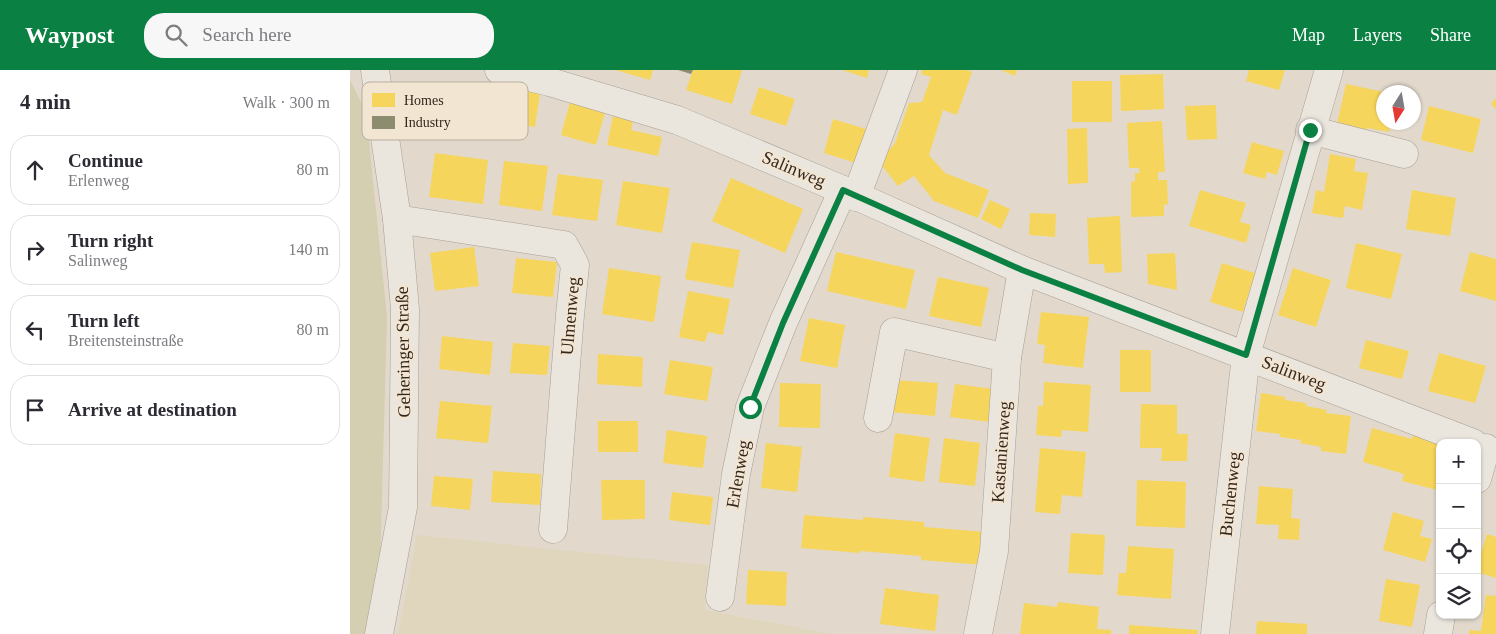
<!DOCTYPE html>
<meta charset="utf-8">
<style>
body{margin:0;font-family:Georgia,serif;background:#f7f7f7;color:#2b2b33}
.controls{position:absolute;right:15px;bottom:15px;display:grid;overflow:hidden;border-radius:10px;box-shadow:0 1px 4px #0004}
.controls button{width:45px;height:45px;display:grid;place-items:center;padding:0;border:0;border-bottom:1px solid #e1e1e2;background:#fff;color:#2b2b33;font:25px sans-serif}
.compass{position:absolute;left:1026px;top:15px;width:45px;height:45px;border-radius:50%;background:#fff;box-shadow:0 1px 4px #0004;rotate:191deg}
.stop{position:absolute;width:15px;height:15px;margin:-11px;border:4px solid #0b8043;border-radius:50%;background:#fff}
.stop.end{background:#0b8043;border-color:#fff;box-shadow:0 1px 5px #0008}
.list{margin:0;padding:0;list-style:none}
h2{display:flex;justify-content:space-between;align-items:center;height:65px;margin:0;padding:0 20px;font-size:21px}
h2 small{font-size:16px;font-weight:400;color:#7c7c81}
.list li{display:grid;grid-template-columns:32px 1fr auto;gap:15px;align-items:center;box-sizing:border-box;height:70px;margin:0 10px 10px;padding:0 10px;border:1px solid #e1e1e2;border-radius:20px}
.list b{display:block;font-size:19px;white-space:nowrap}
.list p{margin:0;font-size:16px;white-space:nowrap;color:#7c7c81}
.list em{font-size:16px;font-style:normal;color:#7c7c81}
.icon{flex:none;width:28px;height:28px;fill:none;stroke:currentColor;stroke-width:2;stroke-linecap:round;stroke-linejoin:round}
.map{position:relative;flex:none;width:1146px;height:564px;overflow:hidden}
header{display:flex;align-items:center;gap:30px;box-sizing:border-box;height:70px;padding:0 25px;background:#0b8043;color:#fff}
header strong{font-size:24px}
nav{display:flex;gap:28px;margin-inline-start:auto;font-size:18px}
.search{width:350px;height:45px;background:#f7f7f7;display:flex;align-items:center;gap:12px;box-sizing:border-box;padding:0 18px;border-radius:20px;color:#7c7c81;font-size:19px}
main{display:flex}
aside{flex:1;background:#fff}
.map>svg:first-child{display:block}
</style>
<header>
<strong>Waypost</strong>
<div class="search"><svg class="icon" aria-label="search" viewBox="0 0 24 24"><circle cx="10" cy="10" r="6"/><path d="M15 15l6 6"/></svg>Search here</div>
<nav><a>Map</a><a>Layers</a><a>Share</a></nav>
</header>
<main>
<aside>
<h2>4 min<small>Walk · 300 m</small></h2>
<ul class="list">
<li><svg class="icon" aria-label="ahead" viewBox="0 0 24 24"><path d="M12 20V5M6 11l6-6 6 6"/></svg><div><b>Continue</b><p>Erlenweg</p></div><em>80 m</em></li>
<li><svg class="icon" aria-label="right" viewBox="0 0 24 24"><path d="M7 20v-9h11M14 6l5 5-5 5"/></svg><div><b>Turn right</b><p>Salinweg</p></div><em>140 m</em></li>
<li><svg class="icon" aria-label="left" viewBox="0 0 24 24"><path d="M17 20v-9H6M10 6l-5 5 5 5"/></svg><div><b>Turn left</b><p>Breitensteinstraße</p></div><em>80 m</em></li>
<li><svg class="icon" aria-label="arrive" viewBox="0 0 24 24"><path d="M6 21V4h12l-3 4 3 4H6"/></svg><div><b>Arrive at destination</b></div></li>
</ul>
</aside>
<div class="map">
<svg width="1146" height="564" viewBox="0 0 1146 564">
<rect width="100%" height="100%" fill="#e2d9cc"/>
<path fill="#e0d6be" d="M67 465 358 495 355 540 482 564H48Z"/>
<path fill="#d3cfb0" d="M0 10 16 42 37 247 30 498 15 564H0Z"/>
<g fill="#f6d55c">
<path d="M265 0H303L300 10Z"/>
<path d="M343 0H392L382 34 336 20Z"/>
<path d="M492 0H519L517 8Z"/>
<path d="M572 0H617L622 2 607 45 593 40 579 85 595 103 639 120 628 148 584 131 564 106 548 116 529 92 545 73 559 33 572 32 581 7 571 4Z"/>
<path d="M651 0H667L665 6Z"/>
<path d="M899 0H935L929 20 896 11Z"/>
<path d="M813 4 814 39 771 41 770 5Z"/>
<rect x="722" y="11" width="40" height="41"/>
<path d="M996 14 1034 22V52H1041L1039 62 1017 58 1015 65 986 58Z"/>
<path d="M151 16 190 22 185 57 146 51Z"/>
<path d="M409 17 445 29 436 56 400 44Z"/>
<path d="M1146 28V39L1141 34Z"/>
<path d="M220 32 255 42 246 75 211 65Z"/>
<path d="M866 35 867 69 837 70 835 36Z"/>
<path d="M1079 36 1131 49 1123 83 1071 70Z"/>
<path d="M263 46 283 51 281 60 312 67 308 86 257 75Z"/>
<path d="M483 49 516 59 506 93 474 83Z"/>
<path d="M812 51 815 102H808V110H817L818 135 814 134V146L781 147V112L785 111V103H790L789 98H779L777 53Z"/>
<path d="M737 58 738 113 718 114 717 59Z"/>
<path d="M902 72 934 81 927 105 917 102 915 109 893 103Z"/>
<path d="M85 83 138 90 133 134 79 127Z"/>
<path d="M980 84 1006 89 1004 101 1018 103 1012 140 995 136 993 148 962 143 966 120 974 122Z"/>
<path d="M154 91 198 96 192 141 149 135Z"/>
<path d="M208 104 253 110 247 151 202 145Z"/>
<path d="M381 108 453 139 435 183 362 151Z"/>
<path d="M273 111 320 118 312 163 266 155Z"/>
<path d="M850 120 896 133 890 152 901 155 896 173 839 156Z"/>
<path d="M1062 120 1106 128 1100 166 1056 159Z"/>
<path d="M640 130 660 139 651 159 631 149Z"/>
<path d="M680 143 706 144 705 167 679 165Z"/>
<path d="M770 146 772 202 755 203 754 194H739L737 148Z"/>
<path d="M342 172 390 180 383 218 335 209Z"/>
<path d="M1006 173 1052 184 1041 229 996 218Z"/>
<path d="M124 177 129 216 85 221 80 183Z"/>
<path d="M486 182 565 200 556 239 477 221Z"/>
<path d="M1120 182 1146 189V231L1110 221Z"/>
<path d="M825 183 827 220 798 214 797 184Z"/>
<path d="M166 188 207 192 203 227 162 223Z"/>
<path d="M872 193 905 203 893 242 860 232Z"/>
<path d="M259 198 311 206 304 252 252 244Z"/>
<path d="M943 198 981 210 966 257 928 245Z"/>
<path d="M588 207 639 218 631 257 579 246Z"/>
<path d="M338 221 380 229 373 265 358 262 355 272 329 267Z"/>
<path d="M691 242 739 247 733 298 693 293 695 275 687 274Z"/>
<path d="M459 248 495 255 487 298 450 291Z"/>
<path d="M92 266 143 272 140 305 89 299Z"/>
<path d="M1016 270 1059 281 1052 309 1009 298Z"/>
<path d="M163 273 200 276 197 305 160 303Z"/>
<rect x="770" y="280" width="31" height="42"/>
<path d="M1089 283 1136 296 1125 333 1078 321Z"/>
<path d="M248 284 293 287 292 317 247 314Z"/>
<path d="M320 290 363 297 357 331 314 324Z"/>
<path d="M543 310 588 313 585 346 540 342Z"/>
<path d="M694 312 741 315 738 362 712 360 711 367 686 365 688 336H693Z"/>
<path d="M430 313 471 314 470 358 429 357Z"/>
<path d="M605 314 644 319 640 352 600 347Z"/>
<path d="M911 323 935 327V330L956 333V336L977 340 976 343 1001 346 996 384 971 381V377L950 373 951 370 930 367V364L906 361Z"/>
<path d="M90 331 142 336 138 373 86 368Z"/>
<path d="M791 334 827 335V364H838L837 391H811L812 378H790Z"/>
<rect x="248" y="351" width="40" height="31"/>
<path d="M1022 358 1062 369 1064 364 1090 373V410L1087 420 1052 411 1054 404 1013 392Z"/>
<path d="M317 360 357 366 353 398 313 393Z"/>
<path d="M545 363 580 368 574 412 539 407Z"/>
<path d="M594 368 630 373 625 416 589 412Z"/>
<path d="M416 373 452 377 447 422 411 418Z"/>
<path d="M690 378 736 382 732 427 712 425 710 444 685 442Z"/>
<path d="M143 401 191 404 190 435 141 432Z"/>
<path d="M84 406 123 409 120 440 81 436Z"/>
<path d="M251 410H295V449L252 450Z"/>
<path d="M787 410 836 412 835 458 786 456Z"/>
<path d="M909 416 943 419 941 448 950 449 949 470 928 469 929 455 906 454Z"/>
<path d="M322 422 363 427 360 455 319 450Z"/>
<path d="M1043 442 1074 451 1070 466 1082 469 1075 492 1033 480Z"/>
<path d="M454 445 513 450V447L574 452V457L636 462 634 495 571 490V486L510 481V483L451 478Z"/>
<path d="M721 463 755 465 753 505 718 503Z"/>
<path d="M1137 464 1146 467V508L1127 502V496Z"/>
<path d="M778 476 824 479 821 529 767 525 769 503H776Z"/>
<path d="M398 500 437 502 436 536 396 534Z"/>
<path d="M1036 509 1070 515 1062 557 1029 551Z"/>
<path d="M535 518 589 525 585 561 530 554Z"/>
<path d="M1136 525 1146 526V564H1119V560L1131 561Z"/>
<path d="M708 532 749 537 747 559 761 560V564H670L674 533 707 537Z"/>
<path d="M907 551 957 554V564H906Z"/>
<path d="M779 555 848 560V564H779Z"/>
</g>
<path fill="#8c8c6e" d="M328 0H343L341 4Z"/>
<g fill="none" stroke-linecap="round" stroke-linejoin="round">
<defs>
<g id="minor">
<path d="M25 0 47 149 55 239 53 437 29 564"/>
<path d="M149 0 200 12 327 50 493 120 672 200 1123 373"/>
<path d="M960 60 1054 84"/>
<path d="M506 127 553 0"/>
<path d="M47 149 214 175 225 195 220 245 203 459"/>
<path d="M528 348 544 262 657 288"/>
<path d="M1127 409 1136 378"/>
<path d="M370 527 386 404 400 337 433 253 493 120"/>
<path d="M628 564 644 481 657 288 672 200"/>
<path d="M865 564 896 285 979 0"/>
<path d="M1088 564 1091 545"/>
</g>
</defs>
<use href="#minor" stroke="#a79f96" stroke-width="29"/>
<use href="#minor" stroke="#eae5dd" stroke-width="28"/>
</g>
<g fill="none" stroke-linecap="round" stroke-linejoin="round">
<path stroke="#0b8043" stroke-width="6" d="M400 337 433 253 493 120 672 200 896 285 960 60"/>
</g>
<g text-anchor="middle" stroke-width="5" stroke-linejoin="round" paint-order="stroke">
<g font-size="18" fill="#34271f" stroke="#f2e6d3">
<text transform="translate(444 99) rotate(23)" y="6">Salinweg</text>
<text transform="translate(220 246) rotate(-85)" y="6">Ulmenweg</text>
<text transform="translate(53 282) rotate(-91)" y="6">Geheringer Straße</text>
<text transform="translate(944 303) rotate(21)" y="6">Salinweg</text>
<text transform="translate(651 382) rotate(-86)" y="6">Kastanienweg</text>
<text transform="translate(388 404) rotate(-80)" y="6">Erlenweg</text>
<text transform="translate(880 424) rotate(-84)" y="6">Buchenweg</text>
</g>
</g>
<rect x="12" y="12" width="166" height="58" rx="8" fill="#f2e6d3" stroke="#b9ad9d" stroke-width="1"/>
<rect x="22" y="23" width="23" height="14" fill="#f6d55c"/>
<rect x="22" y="46" width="23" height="13" fill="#8c8c6e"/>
<g font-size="14" fill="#34271f">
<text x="54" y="35">Homes</text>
<text x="54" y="57">Industry</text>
</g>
</svg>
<div class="controls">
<button>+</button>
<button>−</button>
<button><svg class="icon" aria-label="locate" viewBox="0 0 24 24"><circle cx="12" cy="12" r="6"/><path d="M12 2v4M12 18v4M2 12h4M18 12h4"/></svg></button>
<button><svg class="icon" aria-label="layers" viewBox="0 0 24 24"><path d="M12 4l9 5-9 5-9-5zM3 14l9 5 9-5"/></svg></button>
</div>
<svg class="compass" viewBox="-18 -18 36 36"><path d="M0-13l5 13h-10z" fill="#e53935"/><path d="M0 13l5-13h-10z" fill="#7c7c81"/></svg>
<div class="stop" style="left:400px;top:337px"></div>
<div class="stop end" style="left:960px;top:60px"></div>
</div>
</main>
